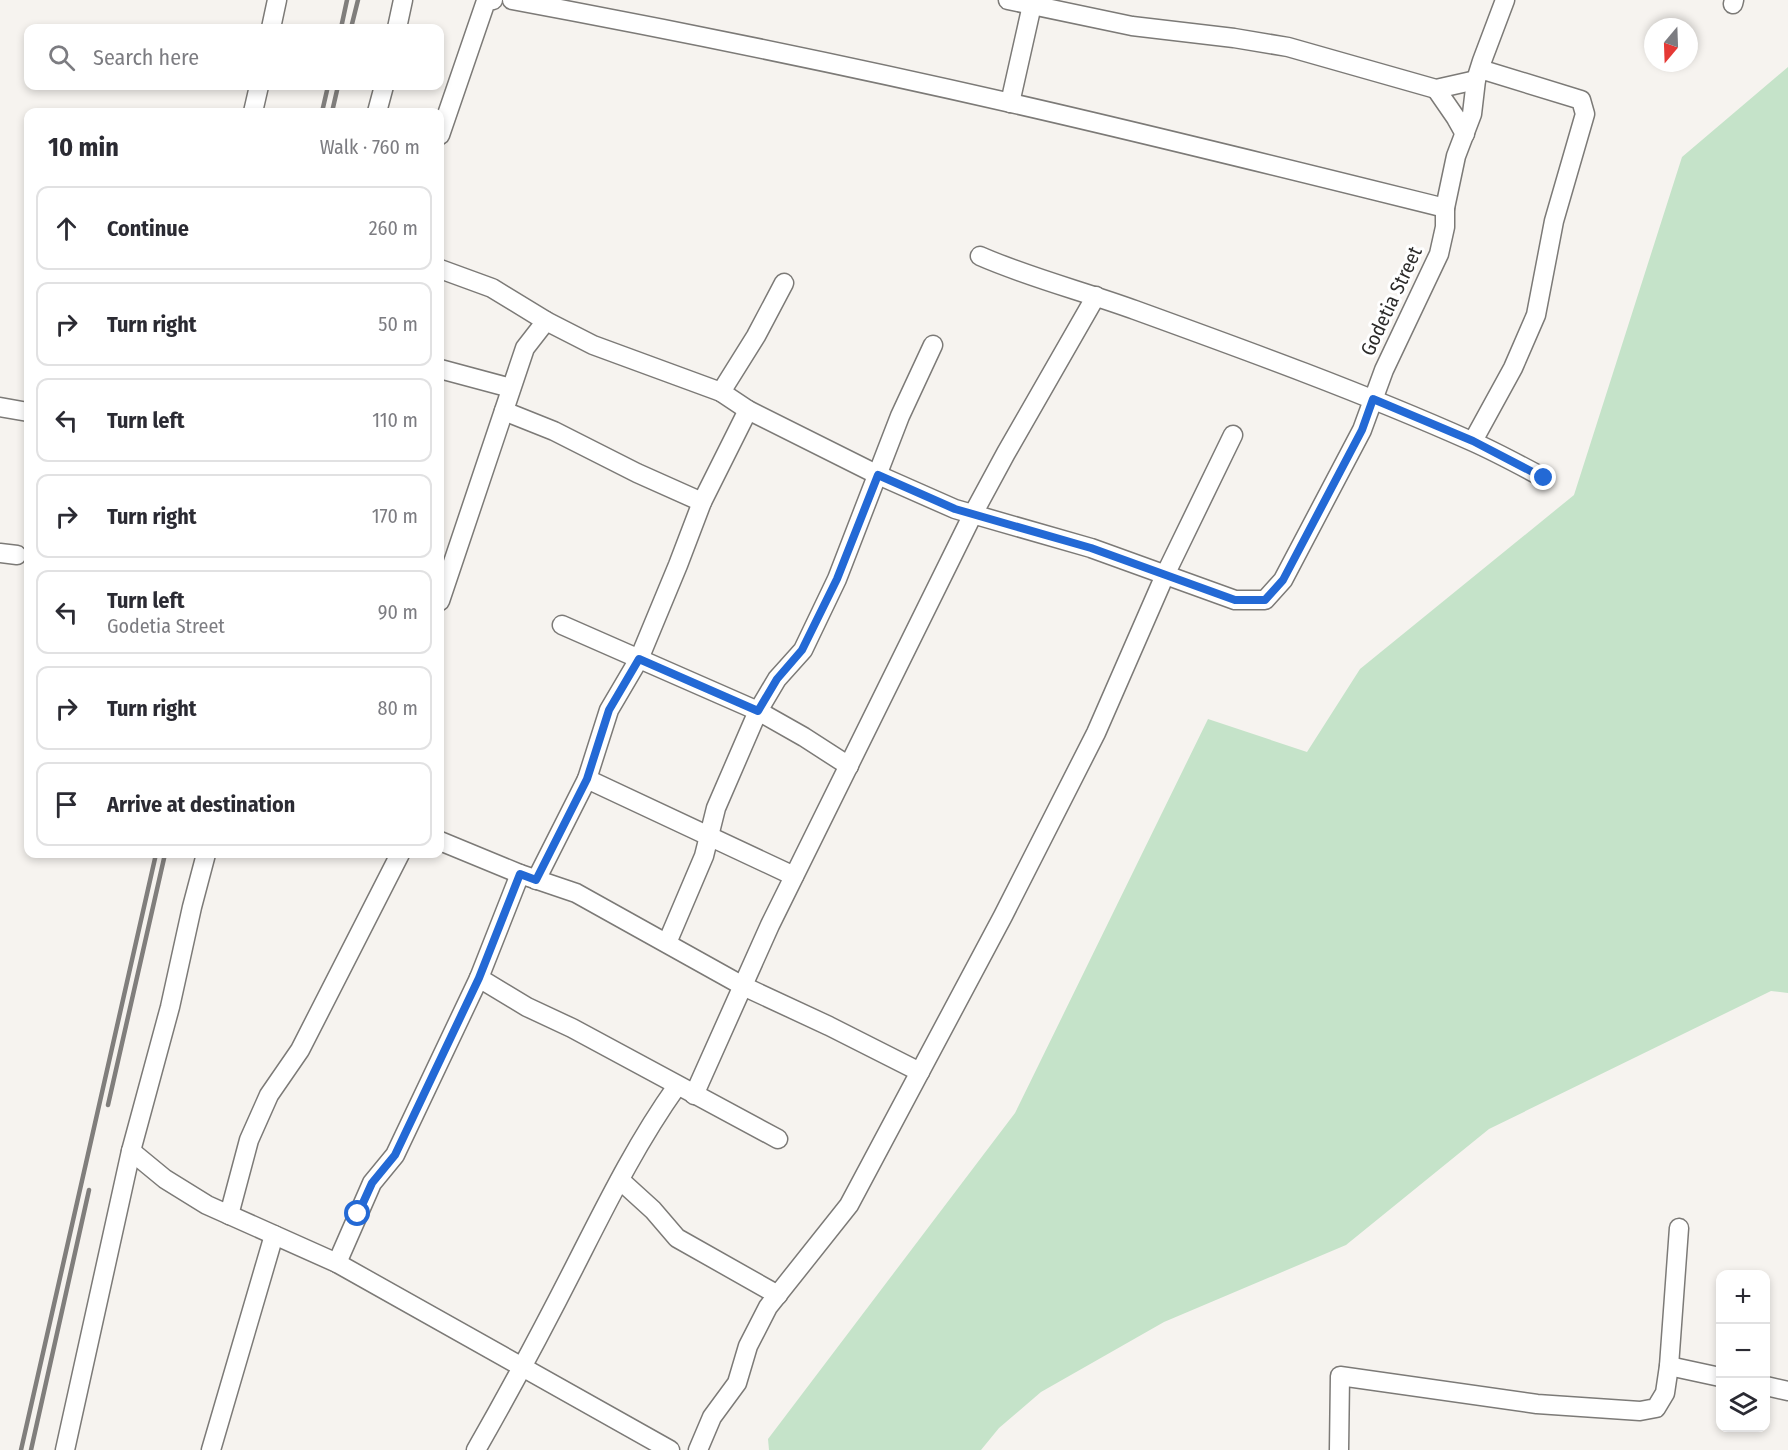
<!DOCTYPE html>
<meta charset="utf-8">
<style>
body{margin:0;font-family:"Fira Sans Condensed",sans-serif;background:#f2f2f3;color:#2b2b33}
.controls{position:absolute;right:18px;bottom:18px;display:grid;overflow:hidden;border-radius:12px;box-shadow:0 3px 9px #0003}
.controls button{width:54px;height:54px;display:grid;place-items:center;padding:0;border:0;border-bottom:2px solid #e1e1e2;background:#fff;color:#2b2b33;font:30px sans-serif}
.compass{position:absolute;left:1644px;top:18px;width:54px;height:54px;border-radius:50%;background:#fff;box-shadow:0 3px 9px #0003;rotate:199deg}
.stop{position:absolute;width:18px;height:18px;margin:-14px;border:4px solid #2369d5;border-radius:50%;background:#fff}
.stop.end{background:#2369d5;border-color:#fff;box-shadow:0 2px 6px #0008}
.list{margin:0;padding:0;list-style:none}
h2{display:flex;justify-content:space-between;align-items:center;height:78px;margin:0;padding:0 24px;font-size:26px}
h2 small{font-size:20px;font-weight:400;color:#7c7c81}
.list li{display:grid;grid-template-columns:39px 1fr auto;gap:18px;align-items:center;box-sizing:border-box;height:84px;margin:0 12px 12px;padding:0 12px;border:2px solid #e1e1e2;border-radius:12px}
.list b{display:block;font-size:22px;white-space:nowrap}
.list p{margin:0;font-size:20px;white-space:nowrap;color:#7c7c81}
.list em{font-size:20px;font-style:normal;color:#7c7c81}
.icon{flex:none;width:33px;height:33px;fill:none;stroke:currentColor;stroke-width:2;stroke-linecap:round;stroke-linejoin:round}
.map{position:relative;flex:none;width:1788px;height:1450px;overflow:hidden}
.search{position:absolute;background:#fff;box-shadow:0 3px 9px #0003;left:24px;top:24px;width:420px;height:66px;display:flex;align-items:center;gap:15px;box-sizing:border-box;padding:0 21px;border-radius:12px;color:#7c7c81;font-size:22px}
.panel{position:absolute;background:#fff;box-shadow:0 3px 9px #0003;left:24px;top:108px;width:420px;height:750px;border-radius:12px}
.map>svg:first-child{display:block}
</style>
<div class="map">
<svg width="1788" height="1450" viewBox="0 0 1788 1450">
<rect width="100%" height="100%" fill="#f6f3ef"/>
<path fill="#c5e3c9" d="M1788 67V993L1771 991 1489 1129 1346 1245 1164 1322 1041 1392 999 1428 981 1450H769L768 1439 1015 1113 1208 719 1307 752 1360 669 1574 495 1682 157Z"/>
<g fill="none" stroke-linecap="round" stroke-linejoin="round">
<defs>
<g id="street">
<path d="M512 0C679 31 845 65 1011 103 1156 136 1300 172 1445 208"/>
<path d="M1008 0 1132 26 1234 38 1288 47 1436 89 1476 80"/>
<path d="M1733 4 1734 0"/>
<path d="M271 28 277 0"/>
<path d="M397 28 403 0"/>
<path d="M1436 89 1456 118 1465 134"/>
<path d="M1010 103 1032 5"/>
<path d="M253 112 259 86"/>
<path d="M377 112 384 86"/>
<path d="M440 135 486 1 493 0"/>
<path d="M980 256C1030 278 1083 291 1135 310 1248 351 1361 392 1471 441 1496 452 1520 465 1544 478"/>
<path d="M440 269 492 288 546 321 593 345 721 392 748 410 878 475 955 509 1091 548 1235 600H1265L1283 580 1362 430 1384 370 1439 254 1445 227V208L1456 156 1472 114 1476 80 1482 61 1505 0"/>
<path d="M440 369 511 388"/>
<path d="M721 392 756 336 784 283"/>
<path d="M0 407 28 412"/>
<path d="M504 411 554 431 637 473 702 502"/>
<path d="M1473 441 1513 368 1536 315 1554 221 1585 114 1581 100 1480 69"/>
<path d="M0 553 17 555"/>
<path d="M440 601 525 348 546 321"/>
<path d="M562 625 758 711 804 737 849 766"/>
<path d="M587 779 794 876"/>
<path d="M440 841 520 874 576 893 743 986 829 1026 920 1072"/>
<path d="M536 880 587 779 609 710 639 659 678 565 702 502 748 410"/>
<path d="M667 943 704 856 716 808 758 711 777 679 803 650 837 579 900 416 933 345"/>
<path d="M479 978 527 1007 572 1028 778 1139"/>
<path d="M694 1095 770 925 973 514 1006 453 1096 296"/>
<path d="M131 1151 165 1179 207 1205 337 1263 670 1450"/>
<path d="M620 1180 653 1210 677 1238 778 1295"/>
<path d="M229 1215 249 1140 269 1095 300 1050 400 854"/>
<path d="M337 1263 372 1183 395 1155 479 978 520 874"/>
<path d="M1669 1366 1720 1377"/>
<path d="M1766 1386 1788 1391"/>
<path d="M65 1450 131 1151 170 1007 192 907 206 854"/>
<path d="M211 1450 274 1235"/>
<path d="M476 1450C511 1389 544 1327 576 1264 607 1203 637 1142 677 1086"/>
<path d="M698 1450 712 1417 737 1383 748 1346 768 1307 849 1205 1003 916 1096 733 1165 575 1233 435"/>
<path d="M1339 1450 1340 1376 1537 1404 1640 1411 1656 1408 1665 1393 1669 1366 1679 1228"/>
</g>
</defs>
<use href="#street" stroke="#7c7a77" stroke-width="21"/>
<use href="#street" stroke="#fff" stroke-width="18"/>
<g stroke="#807e7c" stroke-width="4.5">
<path d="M341 28 347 0"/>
<path d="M351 28 358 0"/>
<path d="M322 112 328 86"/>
<path d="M332 112 338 86"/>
<path d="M108 1105 165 854"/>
<path d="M21 1450 156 854"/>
<path d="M31 1450 89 1190"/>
</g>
</g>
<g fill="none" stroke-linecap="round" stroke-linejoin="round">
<path stroke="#2369d5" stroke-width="8" d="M358 1214 372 1183 395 1155 479 978 520 874 536 880 587 779 609 710 639 659 758 711 777 679 802 650 837 579 878 475 955 509 1091 548 1235 600H1265L1283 580 1362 430 1373 399 1473 441 1544 478"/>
</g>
<g text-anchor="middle" stroke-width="6" stroke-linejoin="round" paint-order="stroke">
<g font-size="20" fill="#2c2b2a" stroke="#fff">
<text transform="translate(1391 301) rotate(-65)" y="7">Godetia Street</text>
</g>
</g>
</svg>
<div class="controls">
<button>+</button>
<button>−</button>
<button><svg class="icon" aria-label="layers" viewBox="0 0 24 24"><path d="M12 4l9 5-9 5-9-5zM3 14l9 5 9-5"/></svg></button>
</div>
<svg class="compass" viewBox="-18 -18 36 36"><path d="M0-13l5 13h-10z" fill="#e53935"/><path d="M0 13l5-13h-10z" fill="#7c7c81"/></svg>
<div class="stop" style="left:358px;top:1214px"></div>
<div class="stop end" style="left:1544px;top:478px"></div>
<div class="search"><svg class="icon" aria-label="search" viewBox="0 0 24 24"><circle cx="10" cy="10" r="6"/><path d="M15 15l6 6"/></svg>Search here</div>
<section class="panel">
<h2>10 min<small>Walk · 760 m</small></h2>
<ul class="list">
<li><svg class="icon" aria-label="ahead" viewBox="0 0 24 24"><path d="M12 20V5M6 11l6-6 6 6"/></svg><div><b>Continue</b></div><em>260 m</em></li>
<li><svg class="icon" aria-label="right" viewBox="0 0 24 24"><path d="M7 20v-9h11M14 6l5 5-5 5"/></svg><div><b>Turn right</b></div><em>50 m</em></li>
<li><svg class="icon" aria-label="left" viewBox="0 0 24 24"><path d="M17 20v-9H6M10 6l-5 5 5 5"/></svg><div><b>Turn left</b></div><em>110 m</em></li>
<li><svg class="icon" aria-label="right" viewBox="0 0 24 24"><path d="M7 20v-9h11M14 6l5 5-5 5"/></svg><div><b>Turn right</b></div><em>170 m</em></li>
<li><svg class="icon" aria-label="left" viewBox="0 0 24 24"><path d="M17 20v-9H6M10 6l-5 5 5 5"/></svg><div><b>Turn left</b><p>Godetia Street</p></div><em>90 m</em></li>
<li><svg class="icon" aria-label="right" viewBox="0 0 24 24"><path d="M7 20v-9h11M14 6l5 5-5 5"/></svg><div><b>Turn right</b></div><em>80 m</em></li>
<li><svg class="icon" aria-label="arrive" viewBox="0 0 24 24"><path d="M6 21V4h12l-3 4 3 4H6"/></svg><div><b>Arrive at destination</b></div></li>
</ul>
</section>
</div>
